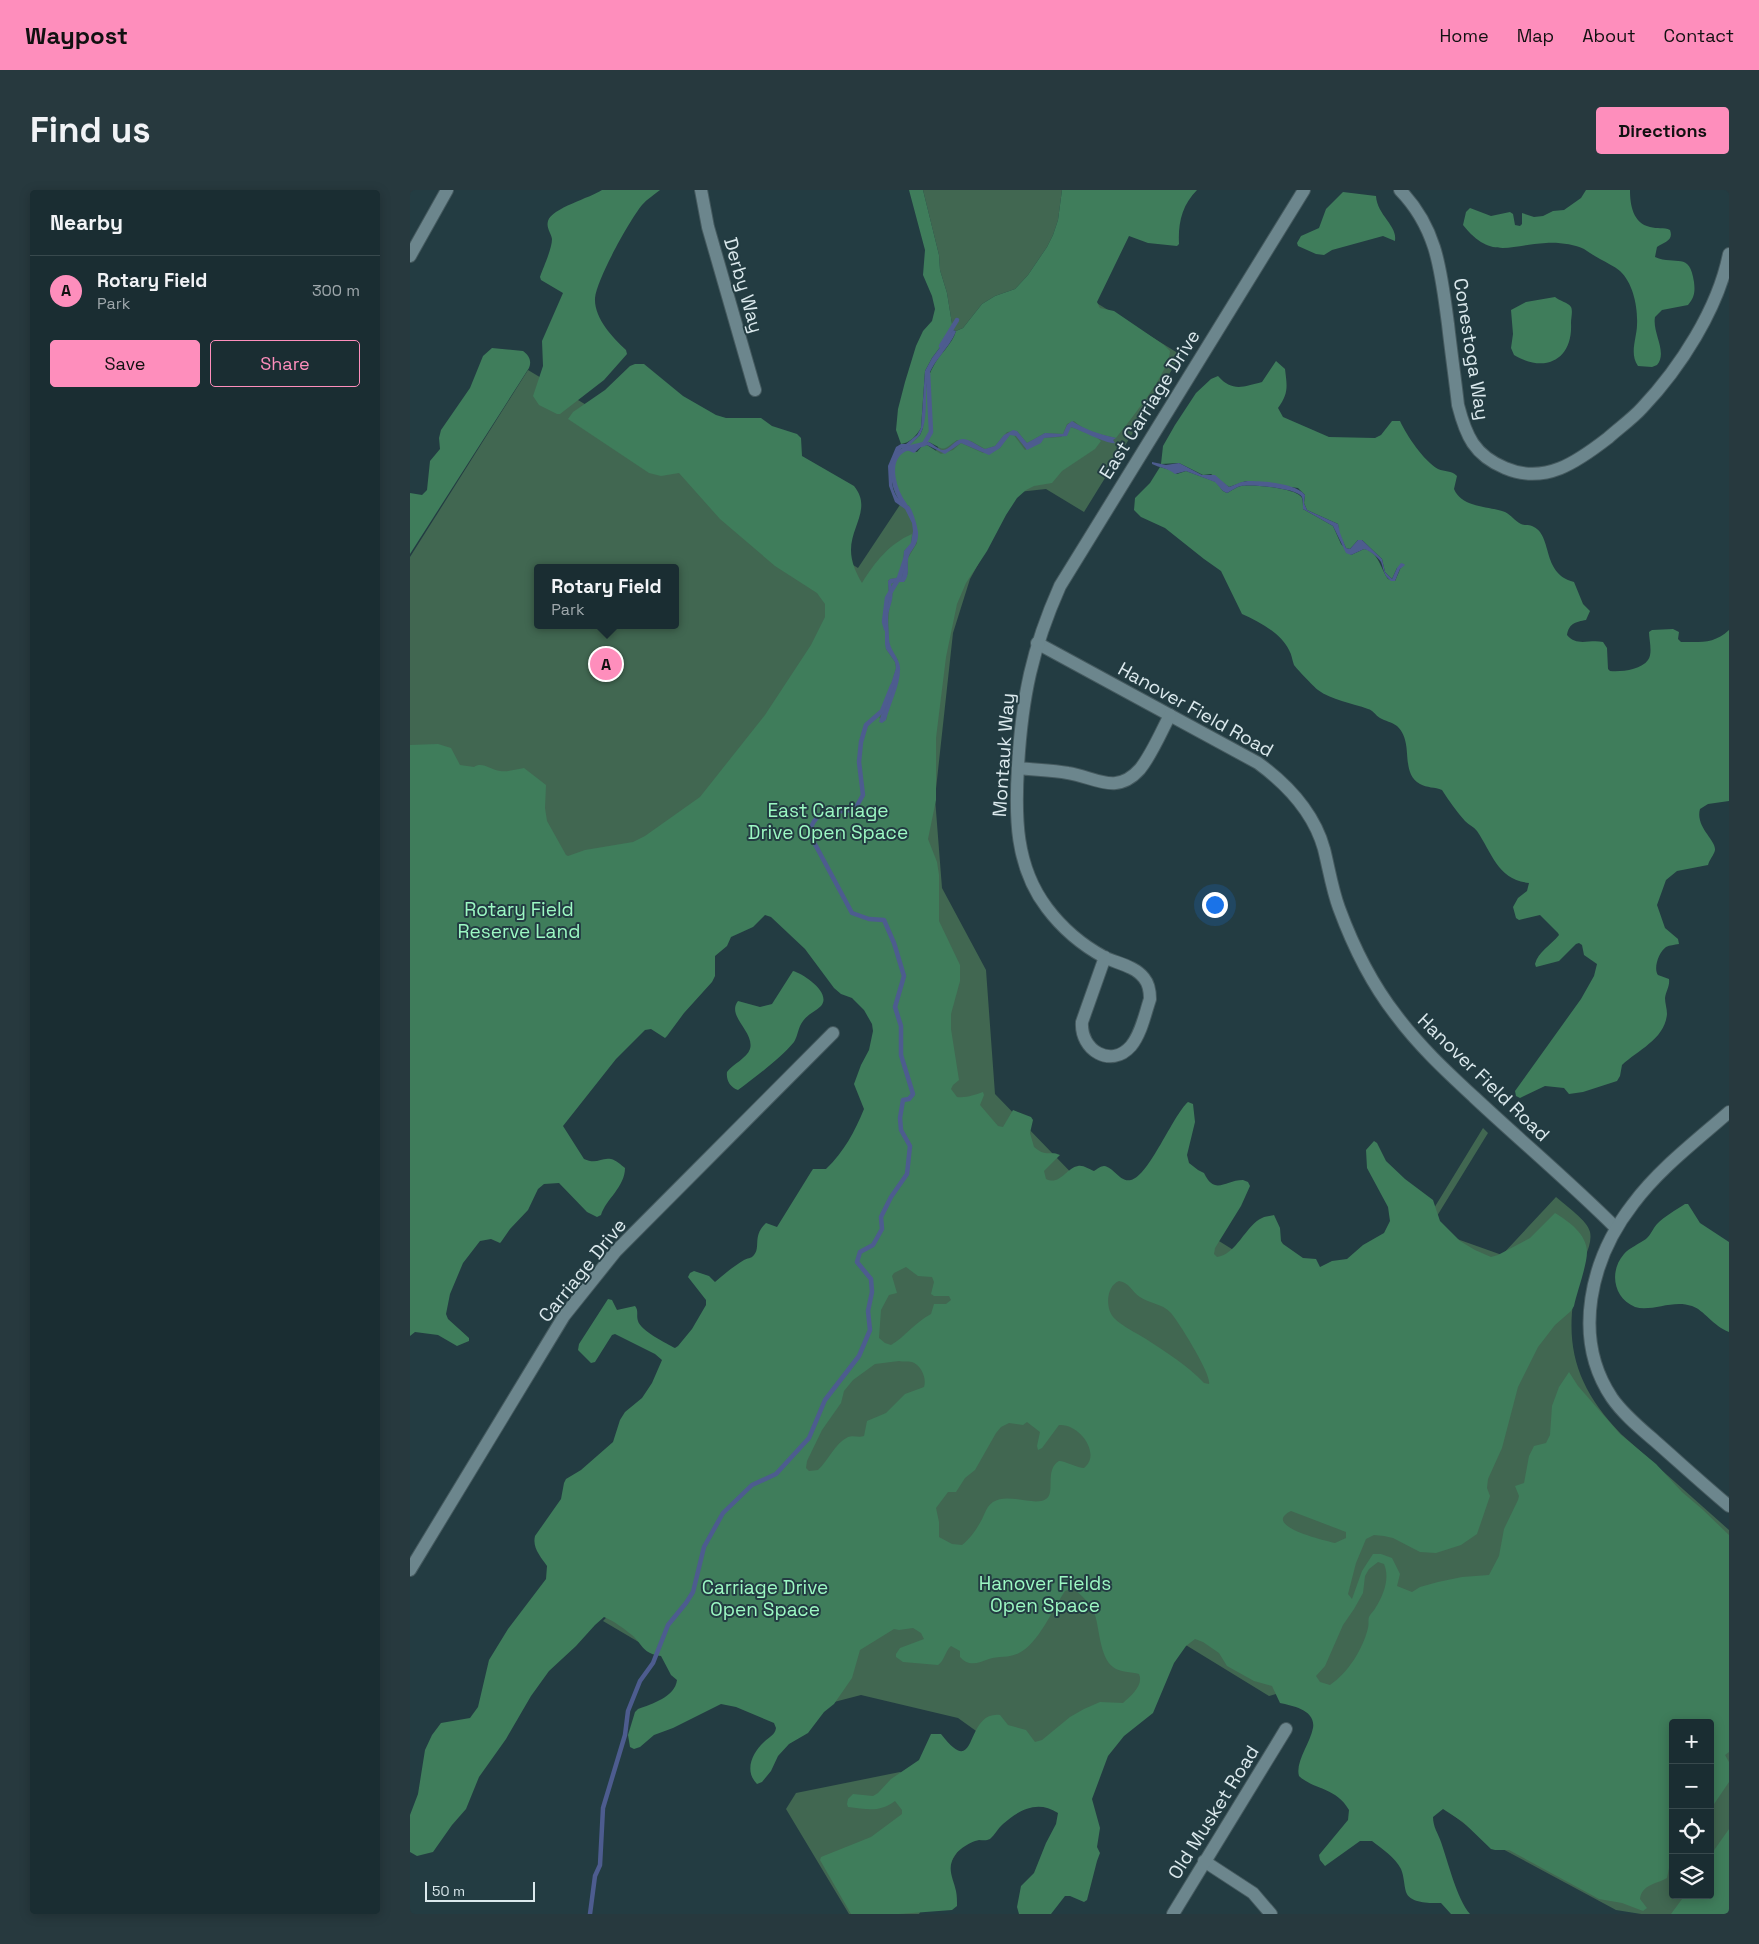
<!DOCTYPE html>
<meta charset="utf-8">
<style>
body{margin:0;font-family:"Space Grotesk",sans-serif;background:#27393e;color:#f1f3f6}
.controls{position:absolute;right:15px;bottom:15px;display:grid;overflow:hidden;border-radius:5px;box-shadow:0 2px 12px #0003}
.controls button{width:45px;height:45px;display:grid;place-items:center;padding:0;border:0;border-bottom:1px solid #38494d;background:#1a2d32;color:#f1f3f6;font:25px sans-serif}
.scale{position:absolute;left:15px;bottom:12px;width:110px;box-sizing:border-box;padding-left:5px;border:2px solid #dbe9ed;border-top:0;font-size:14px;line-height:18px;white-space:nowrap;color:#dbe9ed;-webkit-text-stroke:4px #233c42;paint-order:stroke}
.you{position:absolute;left:804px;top:714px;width:18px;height:18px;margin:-12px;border:4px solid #fff;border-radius:50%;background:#1a73e8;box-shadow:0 0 0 8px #1a73e833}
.badge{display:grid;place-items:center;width:32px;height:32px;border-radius:50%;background:#fe8ebc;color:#111;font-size:16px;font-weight:700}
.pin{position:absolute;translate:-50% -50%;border:2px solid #fff;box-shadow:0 1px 5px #0006}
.popup{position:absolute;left:124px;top:374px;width:145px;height:65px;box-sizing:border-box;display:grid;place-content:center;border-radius:5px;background:#1a2d32;filter:drop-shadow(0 1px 4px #0005);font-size:16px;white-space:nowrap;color:#9fa8ac}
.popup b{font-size:19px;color:#f1f3f6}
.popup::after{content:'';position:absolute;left:50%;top:100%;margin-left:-10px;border:10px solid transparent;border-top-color:#1a2d32}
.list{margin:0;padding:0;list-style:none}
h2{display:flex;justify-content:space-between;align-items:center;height:65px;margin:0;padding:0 20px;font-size:21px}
h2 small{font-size:16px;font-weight:400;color:#9fa8ac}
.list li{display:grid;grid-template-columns:32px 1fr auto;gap:15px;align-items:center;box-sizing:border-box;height:70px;padding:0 20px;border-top:1px solid #38494d}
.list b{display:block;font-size:19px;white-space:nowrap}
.list p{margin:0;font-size:16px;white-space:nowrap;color:#9fa8ac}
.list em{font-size:16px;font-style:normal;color:#9fa8ac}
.actions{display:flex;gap:10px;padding:15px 20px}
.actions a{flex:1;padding:11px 0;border:1px solid #fe8ebc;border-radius:5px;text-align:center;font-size:18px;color:#fe8ebc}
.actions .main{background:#fe8ebc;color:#111}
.icon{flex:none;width:28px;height:28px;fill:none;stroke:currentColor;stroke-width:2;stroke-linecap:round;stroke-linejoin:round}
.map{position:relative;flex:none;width:1319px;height:1724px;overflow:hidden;border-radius:5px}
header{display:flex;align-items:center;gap:30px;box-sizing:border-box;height:70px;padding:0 25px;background:#fe8ebc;color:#111}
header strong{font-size:24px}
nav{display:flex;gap:28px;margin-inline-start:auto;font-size:18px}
.intro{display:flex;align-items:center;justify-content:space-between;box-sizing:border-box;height:120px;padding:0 30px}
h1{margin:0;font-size:35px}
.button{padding:12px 22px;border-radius:5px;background:#fe8ebc;color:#111;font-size:18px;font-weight:700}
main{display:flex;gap:30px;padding:0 30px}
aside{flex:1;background:#1a2d32;border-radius:5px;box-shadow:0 2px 12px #0003}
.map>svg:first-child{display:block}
</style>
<header>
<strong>Waypost</strong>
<nav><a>Home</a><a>Map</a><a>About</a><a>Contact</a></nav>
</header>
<div class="intro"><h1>Find us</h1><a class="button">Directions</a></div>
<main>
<aside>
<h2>Nearby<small></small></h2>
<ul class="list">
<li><span class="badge">A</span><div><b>Rotary Field</b><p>Park</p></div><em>300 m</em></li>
</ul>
<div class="actions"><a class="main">Save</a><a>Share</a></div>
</aside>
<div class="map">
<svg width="1319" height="1724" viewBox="0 0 1319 1724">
<rect width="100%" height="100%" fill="#233c42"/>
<g fill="#416751" fill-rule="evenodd">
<path d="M513 0H652L648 30 643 45 637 57 618 85 605 99 585 106 572 114 553 138 546 141 543 140 537 103 530 80 529 65Z"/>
<path d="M638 83 771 165 674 322 636 299 608 302 560 389 543 443 525 608 532 698 576 780 585 904 707 1030 727 1000 870 1089 993 1069 1073 938 1078 943 1019 1039 1092 1065 1146 1007C1155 1015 1178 1031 1180 1042 1183 1055 1172 1071 1169 1082 1152 1150 1163 1194 1211 1244L1319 1340V1652L1300 1682V1533H1263V1705H1286L1274 1724H1231L1206 1720 1074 1649 924 1533 913 1531 866 1504 859 1506 766 1449 669 1607 605 1568 509 1724H439L376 1619 386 1603 490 1582 564 1627 601 1566 548 1528 451 1505 405 1517 388 1546 193 1431 320 1298 361 1150 485 849 290 647 0 1108V367L118 180 448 378 561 208ZM127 378H265V435H127Z"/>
</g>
<g fill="#3f7d5b" fill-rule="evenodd">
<path d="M192 0H250C244 5 237 9 232 15 219 31 187 89 185 108 184 128 202 147 216 160L217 164 194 190 150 224H147L129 215 123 206 133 176 132 151 153 103 131 90 130 87C133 78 142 59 142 49 141 43 136 38 138 31 142 18 180 8 192 0Z"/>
<path d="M499 0H513L529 65 530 80 537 103 543 140 522 168 515 181 511 238C506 246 500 253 491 254L486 240 488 219 495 192 506 156 513 141 522 131 525 119 522 106 513 85 515 60Z"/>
<path d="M652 0H787C772 15 768 33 769 54L767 56 738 53 719 46 687 112 690 118 704 121 754 155 760 161C759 183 720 230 706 248 692 245 674 241 664 231L657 234 653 244 635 243 617 253 607 241 597 242 585 256 575 259 561 251 547 250C531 262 535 260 519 252L511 253 501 259 497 257 510 245 513 238C515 219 513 194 523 177 529 164 542 155 546 141L553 138 572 114 585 106 605 99 618 85 637 57 643 45 648 30Z"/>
<path d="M1176 0H1220C1220 15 1223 33 1240 37 1247 39 1254 37 1260 40 1264 51 1254 52 1247 57L1245 67C1266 76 1280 61 1284 92 1285 101 1285 107 1278 115L1252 120 1245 127C1242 143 1258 162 1247 175L1242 177 1228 176C1219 164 1227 147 1227 135 1228 117 1223 93 1210 81 1204 76 1197 73 1190 69 1184 66 1179 62 1174 59 1164 54 1147 52 1136 53 1099 55 1081 70 1053 35L1056 22 1060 18 1081 26 1100 22 1103 24 1105 35 1110 36 1112 34V23L1124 27 1133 26 1143 21 1154 20 1171 8Z"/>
<path d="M933 2 966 6C967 25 988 36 985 51L973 46 922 60 914 65 906 64 888 56 887 53 891 46 909 38 916 19Z"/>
<path d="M1145 107C1149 111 1158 112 1161 117 1163 121 1161 128 1161 133 1163 169 1136 184 1104 165L1101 158 1103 144 1101 120 1116 112Z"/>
<path d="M82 158 113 161C119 165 122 171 119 178L0 364V303L12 305 17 300 20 271 30 259 29 248 31 240 60 198 73 166Z"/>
<path d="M866 171 875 179C877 196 879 203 868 218L873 227 919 247 965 248 971 245 982 231H990C997 246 1013 270 1028 279 1035 282 1041 280 1047 286L1044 299C1052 318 1079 316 1095 322 1101 325 1105 331 1111 334 1115 336 1118 334 1122 336 1144 345 1130 383 1164 392L1173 414 1180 421 1176 430C1166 432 1159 433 1157 445 1167 457 1179 449 1193 452L1197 458 1198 479 1200 481C1211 482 1231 480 1238 470 1243 463 1239 450 1239 442L1242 440 1263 439 1269 442 1268 449 1271 452C1291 452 1304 454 1319 440V611L1298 614 1290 619C1285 637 1306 650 1305 660 1304 665 1299 670 1298 675L1267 681 1256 690 1247 715 1255 738 1268 749 1269 754C1264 755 1260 755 1256 757 1249 762 1243 778 1248 785L1259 789C1260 796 1256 801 1255 808 1255 813 1257 819 1257 824 1255 849 1228 860 1212 875L1210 886 1207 891 1173 902 1159 904 1154 898 1135 896 1110 908 1106 906 1105 901 1171 809 1184 786 1187 774 1174 765 1172 755 1169 753 1166 754 1149 771 1126 777 1125 774C1128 762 1141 755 1149 745L1148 743 1130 725 1109 730 1106 728 1103 717 1108 708 1117 701 1119 693C1088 690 1082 663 1067 641 1064 637 1059 635 1055 631 1047 622 1039 611 1032 600 1025 597 1017 598 1010 594 989 582 1005 553 987 536 982 532 975 531 970 528 965 525 963 520 958 519 942 513 921 510 908 500 904 497 886 478 884 475 882 470 882 465 879 460 871 443 848 431 832 424L811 381 794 369 755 338 731 327 724 320 725 308 740 293 750 277 760 280 767 284 776 281 806 292 813 301 817 303C821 301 826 297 831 296 841 294 888 298 892 308 893 311 893 316 893 319L923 336 931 354 941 365 954 359C968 361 971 379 978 389L985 391 991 377 987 378 982 389 975 382 972 369 952 350H948L940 359 936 358 929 343 928 334 897 320 894 313 895 305 888 298 836 291 819 297 801 284 793 285 769 273 751 274 753 256 765 235 786 203 801 189 808 186C822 202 833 197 852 192Z"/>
<path d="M225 174H234L273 206 306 225 316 228H351L362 236 387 244 391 248 392 266 444 296C462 318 441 336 441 360 441 372 446 383 452 393 465 372 479 354 502 344L501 354 494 361 492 387 480 389 478 391 479 410 475 422 476 459 485 472 486 478 474 520 469 528 476 530 488 470C485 466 482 461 480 457 478 452 478 427 479 421 481 408 484 409 481 394L485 392H494L498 383V368L507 353 499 316C496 314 491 312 489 309 478 295 482 271 492 258L507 262 512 256 517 255 531 264 543 260 551 253 573 263 590 258 597 246 603 244 615 260 634 248 651 247 658 242 659 238 661 237 685 246 691 251 685 259 652 281 642 293 624 296 616 300 607 308 596 325 577 361 556 393 547 414 536 467 526 548V610L518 649 527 672 529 685V731L550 775V791L541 824V839L549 890 543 895 541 899 547 907C557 908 564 905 573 902L574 905 570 915 588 936 593 937 603 920 621 927 623 930 620 943 624 957C637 968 640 960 650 965L634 981 636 989C650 996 656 978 668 976 674 975 678 979 684 981 687 979 691 976 694 976 704 977 710 993 721 990 739 986 763 925 778 912L783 914 785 932 777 965 779 973 788 980 794 983C805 1006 815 990 833 990L838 992 840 996 831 1016 805 1058 804 1064 807 1067C826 1065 836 1035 852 1028 855 1026 860 1026 864 1025L870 1038 871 1051 873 1054 893 1068 906 1069 910 1077 922 1071 937 1069 953 1055 974 1043 980 1031 978 1017 957 978 956 960 964 951 967 953 976 971 995 989 1023 1010 1030 1031 1050 1051 1065 1060 1081 1067 1088 1065 1120 1048 1145 1023C1158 1031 1177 1044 1177 1062 1177 1075 1167 1102 1164 1116L1161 1121 1145 1135 1128 1157 1108 1197 1092 1258 1078 1289 1077 1298 1080 1306 1067 1344 1051 1355 1026 1363 1010 1362 983 1348 974 1346 964 1345 956 1349 946 1373 938 1404 942 1409 952 1381 963 1364H971L982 1368 990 1384 987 1396 1002 1402 1010 1397 1028 1392 1052 1387 1079 1385 1089 1366 1094 1339 1108 1310 1109 1306 1105 1296 1114 1293 1119 1266 1124 1256 1136 1253 1140 1245 1142 1216 1149 1197 1159 1182 1168 1196 1210 1244 1246 1274 1272 1302 1292 1319 1319 1345V1562L1315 1565 1319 1572V1592L1300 1620V1533H1263V1675L1259 1678 1257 1688C1247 1694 1232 1694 1230 1709L1237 1718 1233 1721 1212 1713 1189 1709 1099 1660H1085L1081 1659 1053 1632 1033 1619 1023 1627C1023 1637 1028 1643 1031 1652 1038 1672 1047 1709 1060 1724H1041L1031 1713C1021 1713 1000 1714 996 1702 994 1695 994 1686 991 1679 985 1667 972 1659 962 1651H950L915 1676 910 1670 909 1665 938 1630 939 1620C926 1597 904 1600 889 1586 885 1572 900 1554 903 1538 906 1520 883 1516 870 1513L862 1496 844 1491 817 1476 809 1463 793 1452 785 1449 776 1456 764 1473 743 1523 714 1546 698 1566 682 1609 690 1638 687 1657 690 1663 687 1671 677 1710 674 1712 660 1706H655L641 1724H609L607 1717 611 1696 624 1683 636 1653 646 1634 648 1623C628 1610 610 1619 593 1634 588 1638 585 1645 580 1649 576 1651 573 1650 569 1650 559 1652 545 1661 542 1671 538 1681 544 1691 546 1701 547 1706 547 1711 547 1716L542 1720 489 1724H441L410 1670 411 1667 461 1647 492 1624V1620L485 1611C469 1623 457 1619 438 1617L437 1614 438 1609 443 1604 463 1606 468 1603 481 1589 509 1570 521 1544H531C569 1593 553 1521 590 1525L598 1535 616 1540 625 1552 632 1550 660 1527 674 1519 690 1512 713 1513C721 1506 734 1495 729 1484 722 1482 709 1482 703 1477 689 1466 690 1438 684 1422 680 1413 671 1405 663 1398L655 1401C643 1419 628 1454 609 1463 600 1468 588 1466 579 1469 568 1473 559 1477 550 1467V1461L541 1456C535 1461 535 1470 528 1475L493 1472 486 1467V1464L490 1458 514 1449 511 1443 503 1438 489 1440 484 1439 450 1460 442 1488 424 1514 414 1522 398 1543 379 1554 368 1566 361 1581 352 1592 347 1594C334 1581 342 1563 354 1552 359 1547 365 1545 366 1538L364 1533 326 1517 311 1514 263 1538 244 1545 230 1557 224 1559 220 1557 218 1545 225 1522 228 1519C242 1514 265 1507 267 1490L261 1485 251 1466C232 1463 234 1456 222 1445 213 1438 204 1431 194 1427L185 1435 166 1456 139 1481 121 1506 96 1549 69 1587 56 1619 42 1635 23 1662 7 1666 0 1662V1625L8 1604 15 1560 22 1545 31 1533 60 1528 68 1517 79 1470 98 1439 136 1389 137 1376C131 1367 122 1358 125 1346L151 1309 154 1293 156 1289 171 1280 203 1252 210 1230 215 1222 232 1208 242 1193 252 1170 245 1164 205 1144 202 1145 185 1172 181 1173 168 1160 169 1154 198 1109 202 1110 207 1120 225 1116C229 1121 226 1125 228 1131 230 1140 257 1154 265 1158L268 1156 282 1139 296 1115V1110L278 1087 280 1083 284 1081 299 1086 305 1092C314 1084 324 1076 334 1070 337 1068 341 1069 344 1065 351 1057 342 1046 356 1033L367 1037 401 982 403 979H416C434 962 445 941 454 919L444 894 451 875 459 860 463 841 462 834 454 820 442 808 431 804 424 798 395 759 361 727 355 725 343 737 321 747 317 756 305 766V786L302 792 274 823 257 846 255 848 241 839 235 840 206 869 153 936 174 969C187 975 191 967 201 969 206 970 211 975 215 978 215 997 196 1009 191 1025L187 1027 177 1022 149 993 134 994 128 999 118 1020 100 1039 91 1052 90 1053 81 1049 70 1051 53 1073 40 1104 36 1124 38 1129 59 1148V1151L47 1156 28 1145 5 1142 0 1146V555L28 554 41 558 50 575 64 577C72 571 81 580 90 581 98 582 107 579 114 578L136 595 135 618 137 631 156 665 158 666 175 660 223 652 235 646 290 607 355 525 401 455 415 427V414L407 403 365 376 310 329 269 283 251 286 239 283 158 229 163 222 195 200 220 176ZM496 1077 508 1086 522 1087 524 1092 521 1104 524 1106H539L541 1110 536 1114H524L521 1124C504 1133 496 1146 481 1155L475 1153 469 1148 471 1120 479 1105 487 1103 482 1086 484 1083ZM709 1091C720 1093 721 1101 730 1107 740 1114 752 1113 761 1123 768 1131 802 1185 799 1194L794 1193C778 1176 756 1162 736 1149 725 1142 713 1137 704 1128 695 1119 696 1096 709 1091ZM489 1171C493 1172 498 1171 502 1172 511 1175 517 1188 514 1197L495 1204 476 1223 457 1231 454 1246C449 1248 443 1245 438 1247 424 1254 419 1270 408 1280L399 1281 396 1278 397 1271 412 1240 431 1213 434 1201 443 1190 465 1174ZM617 1232 630 1242 627 1256 628 1260 632 1258 649 1235C669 1233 692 1264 674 1278 668 1278 652 1270 649 1271 634 1280 646 1303 636 1309 624 1317 598 1302 583 1312 576 1317 575 1324 571 1331 566 1340 560 1349 552 1355L542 1354 529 1347V1332L526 1318 538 1302H546L555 1288 565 1280 586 1243 591 1237 599 1233 613 1235ZM881 1321 936 1342V1348L925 1353C917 1351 850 1336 881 1321ZM968 1372 974 1374C980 1388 974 1404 966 1417 964 1421 961 1423 959 1427 958 1430 959 1434 958 1438 953 1459 938 1483 920 1495L910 1492 906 1486 915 1476 933 1435 944 1419 953 1403 955 1386 959 1379Z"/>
<path d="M383 781C394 784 422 803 411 816 406 821 398 824 393 831 388 837 388 846 384 852 371 868 344 888 328 900 320 897 316 890 317 882 323 874 337 868 340 859 345 842 316 826 328 811L350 817 362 814Z"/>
<path d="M1275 1014H1278L1290 1033 1319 1052V1142C1303 1136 1294 1120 1282 1116 1263 1109 1242 1122 1225 1117 1203 1108 1199 1081 1214 1064 1219 1058 1229 1054 1236 1049 1241 1045 1243 1038 1247 1034 1255 1026 1266 1020 1275 1014Z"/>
<path d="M1319 1639V1724H1261L1275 1705H1300V1666Z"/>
</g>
<g fill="#4d5c8f">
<path d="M543 140 546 141C540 158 523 170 518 188 514 204 518 222 513 238L510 245 497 258 501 259 511 253 519 252C523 254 528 259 532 260 540 261 544 249 553 249 562 250 567 256 575 259L585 256 594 245 603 240 607 241 617 253 635 243 653 244 657 235 662 231C676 240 689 244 706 248L703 250 705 253C699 255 670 240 661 237L657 246 634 248 631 253 617 260 606 246 600 245 590 258 579 265 551 253 535 264 517 255 512 256 504 263 492 258C482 271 477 296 489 309 491 312 496 314 499 316 503 321 507 335 508 342 509 357 499 360 498 370 497 378 500 385 494 392H485L481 394C484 408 482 409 479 421 477 429 479 440 479 448 479 460 489 467 490 477 491 494 480 514 476 530L472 533 469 532 486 478 485 472 476 459 475 454V422L479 410 478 391 480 389 492 387 494 361 501 353 503 341 502 333 495 319 485 312 479 296 478 276 486 257 491 254H496L507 245 511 238 515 181 522 168Z"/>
<path d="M742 272 756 275 769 273 792 285H805L819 297C825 295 832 291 838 291 853 291 885 293 895 305L894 313 897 320 928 334 930 343 936 358 940 359 948 350H952L972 369 975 382 982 389 987 378 991 373 994 374 995 375 990 379 985 391H981C973 385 974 380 971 372 968 367 959 360 954 359L941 365 936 363 923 336 893 319C893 316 893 310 892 307 888 298 841 294 831 296 826 297 821 301 817 303L813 301 805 292 776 281 765 284C758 278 750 278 742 274Z"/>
</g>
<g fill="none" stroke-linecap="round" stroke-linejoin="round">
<g stroke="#4d5c8f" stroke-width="4.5">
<path d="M531 156 547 130"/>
<path d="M495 315C485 302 475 273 492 261 497 257 508 256 514 254L521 242 518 183"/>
<path d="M476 439 474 432 477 408 489 388 496 367"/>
<path d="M180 1724 185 1686 190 1675 193 1618 215 1545 218 1521 230 1491 243 1473 258 1435 276 1413 283 1402 294 1357 313 1323 342 1295 366 1284 399 1248 415 1210 449 1166 460 1140 458 1121 462 1102 461 1089 447 1072 450 1062 463 1055 472 1039 471 1027 481 1007 497 984 500 956 491 940 490 928 493 910 499 909 503 904 491 865V836L485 817 494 786 484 753 474 730 459 729 442 723 399 643C407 615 421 625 445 619L453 605 449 572 451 552 456 535 472 521 482 496"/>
</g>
<defs>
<g id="minor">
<path d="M291 0 298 37 345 200"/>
<path d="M990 0C1028 39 1031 83 1038 134 1041 161 1045 188 1048 215 1056 246 1064 265 1095 278 1135 295 1167 272 1198 248 1209 238 1222 229 1232 218 1270 178 1308 119 1319 64"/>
<path d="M0 66 37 0"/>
<path d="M627 453 848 573C878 595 904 623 914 659 919 679 922 699 929 718 943 756 961 793 986 825 1009 856 1036 881 1064 907 1111 951 1161 993 1206 1038"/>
<path d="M608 578C624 580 641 580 658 583 685 587 706 606 730 579 742 564 751 542 760 525"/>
<path d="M695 767 672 832C670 860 701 879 721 856 731 844 735 824 740 809 740 802 739 794 734 788 725 776 706 773 694 767 672 755 652 738 637 718 605 676 605 626 608 576 612 507 622 459 650 396L894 0"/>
<path d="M1319 922C1286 951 1249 979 1223 1014 1181 1068 1161 1147 1202 1208 1213 1224 1230 1238 1245 1251 1270 1273 1294 1295 1319 1316"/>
<path d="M0 1380 154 1126 206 1061 423 843"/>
<path d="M794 1671 843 1703 861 1724"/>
<path d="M763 1724 876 1539"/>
</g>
</defs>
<use href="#minor" stroke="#455a5f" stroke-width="14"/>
<use href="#minor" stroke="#6c868d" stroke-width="12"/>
</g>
<g text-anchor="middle" stroke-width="4" stroke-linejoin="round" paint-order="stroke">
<g font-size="19" fill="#dbe9ed" stroke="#233c42">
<text transform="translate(334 95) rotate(74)" y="7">Derby Way</text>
<text transform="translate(1062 159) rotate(81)" y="7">Conestoga Way</text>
<text transform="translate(739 214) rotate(-58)" y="7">East Carriage Drive</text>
<text transform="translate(786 519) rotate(29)" y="7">Hanover Field Road</text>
<text transform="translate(593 565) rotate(-86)" y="7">Montauk Way</text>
<text transform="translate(1074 887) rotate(44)" y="7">Hanover Field Road</text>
<text transform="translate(172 1080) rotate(-51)" y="7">Carriage Drive</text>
<text transform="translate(803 1622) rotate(-58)" y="7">Old Musket Road</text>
</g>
<g font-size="19" fill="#9cf8c3" stroke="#233c42">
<text x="418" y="627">East Carriage<tspan x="418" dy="22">Drive Open Space</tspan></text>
<text x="109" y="726">Rotary Field<tspan x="109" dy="22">Reserve Land</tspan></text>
<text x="635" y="1400">Hanover Fields<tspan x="635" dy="22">Open Space</tspan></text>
<text x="355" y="1404">Carriage Drive<tspan x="355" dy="22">Open Space</tspan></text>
</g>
</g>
</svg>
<div class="controls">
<button>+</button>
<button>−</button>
<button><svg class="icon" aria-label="locate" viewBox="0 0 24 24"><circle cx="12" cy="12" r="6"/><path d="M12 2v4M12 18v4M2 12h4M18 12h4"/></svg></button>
<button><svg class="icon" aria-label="layers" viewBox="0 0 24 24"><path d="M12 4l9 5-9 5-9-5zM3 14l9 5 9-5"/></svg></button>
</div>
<div class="scale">50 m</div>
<div class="you"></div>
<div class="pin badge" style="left:196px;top:474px">A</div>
<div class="popup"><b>Rotary Field</b>Park</div>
</div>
</main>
